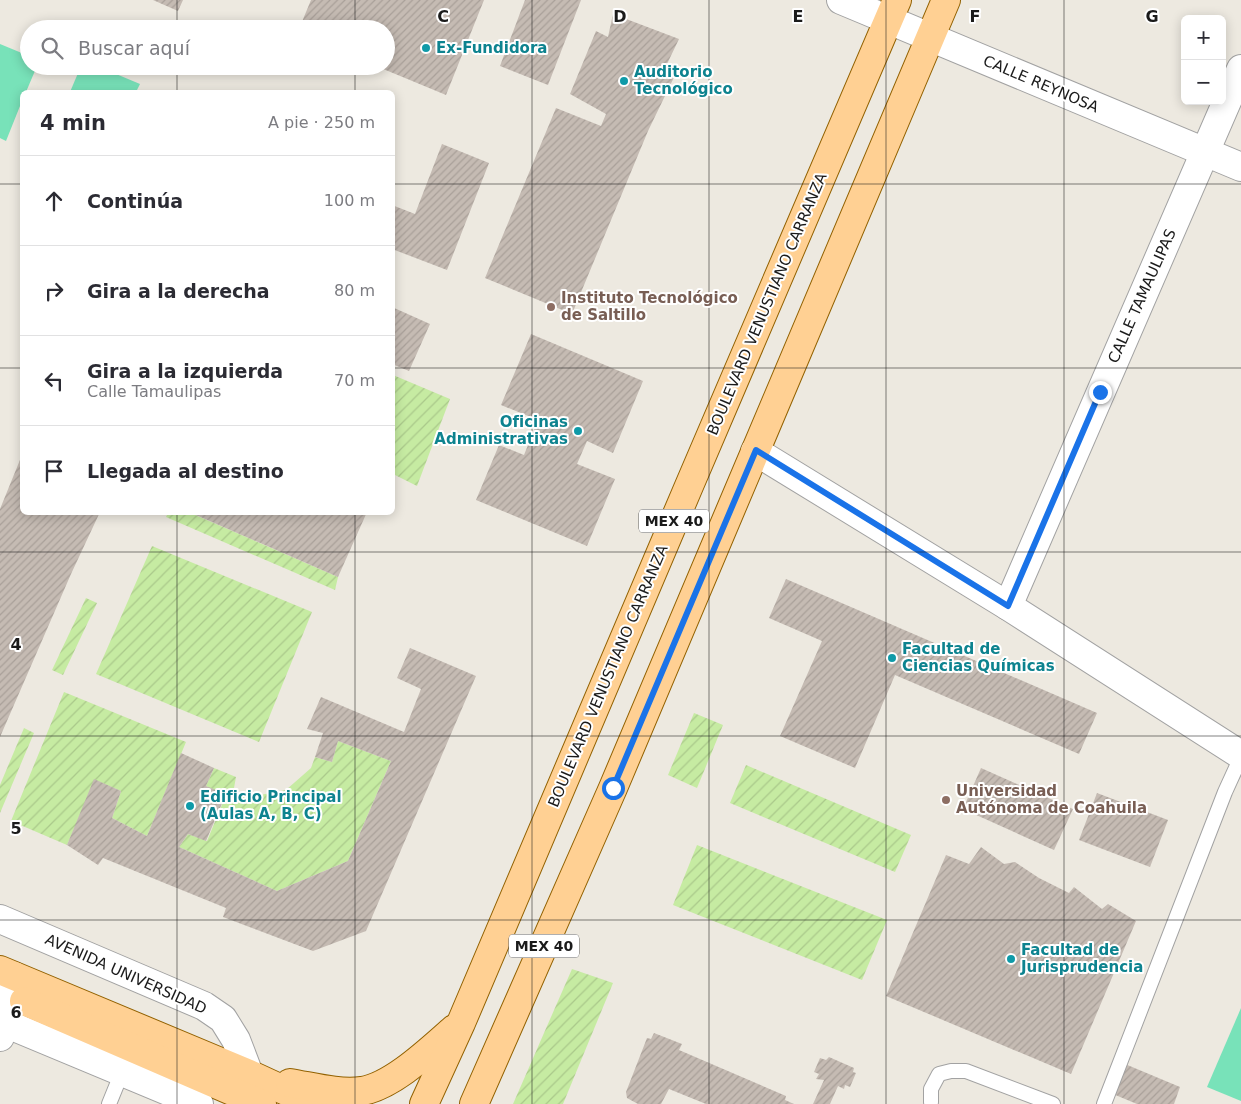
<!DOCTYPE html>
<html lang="es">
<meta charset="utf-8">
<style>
body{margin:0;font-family:"DejaVu Sans",sans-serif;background:#f2f2f3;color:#2b2b33}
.controls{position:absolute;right:15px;top:15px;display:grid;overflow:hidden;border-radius:8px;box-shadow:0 2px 12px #0003}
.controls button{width:45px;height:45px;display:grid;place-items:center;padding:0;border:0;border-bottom:1px solid #e1e1e2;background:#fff;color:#2b2b33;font:25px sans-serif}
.stop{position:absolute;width:15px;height:15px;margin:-11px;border:4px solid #1a73e8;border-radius:50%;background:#fff}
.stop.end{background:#1a73e8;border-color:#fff;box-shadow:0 1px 5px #0008}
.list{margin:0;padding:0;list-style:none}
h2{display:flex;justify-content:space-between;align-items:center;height:65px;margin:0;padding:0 20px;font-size:21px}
h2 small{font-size:16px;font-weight:400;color:#7c7c81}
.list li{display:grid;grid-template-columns:32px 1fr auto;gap:15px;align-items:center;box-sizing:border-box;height:90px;padding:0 20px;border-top:1px solid #e1e1e2}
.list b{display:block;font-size:19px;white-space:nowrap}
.list p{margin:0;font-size:16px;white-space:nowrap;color:#7c7c81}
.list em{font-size:16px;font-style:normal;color:#7c7c81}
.icon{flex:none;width:28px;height:28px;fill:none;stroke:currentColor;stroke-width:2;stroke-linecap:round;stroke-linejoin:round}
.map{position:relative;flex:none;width:1241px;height:1104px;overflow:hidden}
.search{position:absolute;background:#fff;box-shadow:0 2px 12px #0003;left:20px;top:20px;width:375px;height:55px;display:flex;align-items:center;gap:12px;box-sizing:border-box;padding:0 18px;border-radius:28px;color:#7c7c81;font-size:19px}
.panel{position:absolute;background:#fff;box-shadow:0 2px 12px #0003;left:20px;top:90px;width:375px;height:425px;border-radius:8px}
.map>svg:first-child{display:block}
</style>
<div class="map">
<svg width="1241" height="1104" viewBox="0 0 1241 1104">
<defs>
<pattern id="garden-furrows" width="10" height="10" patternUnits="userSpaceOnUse" patternTransform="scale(1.25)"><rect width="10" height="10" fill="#c6eba2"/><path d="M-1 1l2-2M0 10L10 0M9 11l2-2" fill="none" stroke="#aac98b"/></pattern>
<pattern id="building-hatch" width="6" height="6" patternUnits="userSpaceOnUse" patternTransform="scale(1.25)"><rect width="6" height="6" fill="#c5bbb3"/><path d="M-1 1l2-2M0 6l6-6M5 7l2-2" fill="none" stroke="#a9a099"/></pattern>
</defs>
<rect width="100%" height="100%" fill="#ede9e0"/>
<g fill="url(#garden-furrows)">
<path d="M393 375 450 399 417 486 393 474Z"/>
<path d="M168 513H193V514L338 577 335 590 166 517Z"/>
<path d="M152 546 312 612 259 742 96 674Z"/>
<path d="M86 598 97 603 63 675 52 670Z"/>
<path d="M64 692 186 742 147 836 112 818 121 791 95 780 67 845 11 821Z"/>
<path d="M694 713 723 725 697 788 668 775Z"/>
<path d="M24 728 34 733 0 813V785Z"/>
<path d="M338 741 391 761 348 861 277 891 179 847 188 834 207 841 226 795 206 786 214 768 236 777 234 788 238 795 255 796 286 790 311 768 315 757 332 762Z"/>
<path d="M746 765 911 835 895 872 730 803Z"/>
<path d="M697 845 887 920 862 980 673 905Z"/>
<path d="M572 969 613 983 563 1104H513Z"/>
</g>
<g fill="#78e2b9">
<path d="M0 44 29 56V66H37L26 92H22V101L6 141 0 138Z"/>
<path d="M81 66H97L140 84 136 92H70Z"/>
<path d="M1241 1008V1101L1207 1087Z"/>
</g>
<g fill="url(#building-hatch)">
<path d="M153 0H183L178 11Z"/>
<path d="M311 0H484L446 95 376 66H386V29H299Z"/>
<path d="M525 0H581L548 85 500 66Z"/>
<path d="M613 14 679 39 667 64 679 67 648 131 572 314 485 278 556 108 601 126 606 114 570 94 596 31 608 37Z"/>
<path d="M442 144 489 163 447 270 392 249V205L415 214Z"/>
<path d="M392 307 430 324 409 371 392 364Z"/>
<path d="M531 334 643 381 613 453 587 441 577 464 615 479 587 546 476 500 499 445 524 455 538 420 501 405Z"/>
<path d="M22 455V512H100L71 574 0 737V509Z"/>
<path d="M189 512H367L338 577Z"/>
<path d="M786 579 1097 713 1079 754 895 675 855 768 780 736 822 641 769 618Z"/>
<path d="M410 648 476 676 366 931 313 951 223 917 226 908 103 858 98 865 67 845 94 779 121 791 112 818 147 836 181 753 214 768 206 786 226 794 206 841 188 834 179 847 277 891 348 861 391 761 338 741 332 762 315 757 323 733 307 729 321 697 404 732 421 689 397 678Z"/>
<path d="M981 768 1073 809 1054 850 963 809Z"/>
<path d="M1097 793 1168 820 1150 867 1079 840Z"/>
<path d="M981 847 1004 864 1015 862 1039 878 1069 893 1074 887 1102 909 1108 904 1136 921 1071 1074 886 996 946 855 969 864Z"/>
<path d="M654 1033 682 1044 679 1050 786 1096 785 1100 794 1104H706L669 1089 661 1104H638L627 1098 626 1092 647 1038 651 1039Z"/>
<path d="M829 1057 854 1068 853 1072 856 1073 850 1087 845 1085 844 1089 838 1086 830 1104H813L824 1080 816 1079 819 1074 814 1072 820 1058 826 1060Z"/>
<path d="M1125 1064 1180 1087 1174 1104H1137L1113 1094Z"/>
</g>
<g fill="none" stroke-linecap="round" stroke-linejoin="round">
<defs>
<g id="service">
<path d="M931 1102V1089L939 1074 951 1071H966L1053 1104"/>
<path d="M109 1104 122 1072"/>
<path d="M1104 1104 1225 792 1241 757"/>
</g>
<g id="minor">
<path d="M841 0 1241 167"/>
<path d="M755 451 1008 606 1241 755"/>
<path d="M1008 606 1241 69"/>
<path d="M0 1037 13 996 14 976"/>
</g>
<g id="tertiary">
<path d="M0 919 204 1006 223 1019 236 1040 249 1074"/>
<path d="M0 1021 199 1104"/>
</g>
<g id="primary">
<path d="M0 970 249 1074 314 1104"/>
<path d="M24 1001 262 1104"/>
<path d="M290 1083C314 1087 338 1094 362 1091 393 1086 431 1049 454 1029"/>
<path d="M424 1104 461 1023 689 486 897 0"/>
<path d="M474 1104 613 788 946 0"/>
</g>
</defs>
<use href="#service" stroke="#a2a2a2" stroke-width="16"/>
<use href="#minor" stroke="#a2a2a2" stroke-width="30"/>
<use href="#tertiary" stroke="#a2a2a2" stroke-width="30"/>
<use href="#primary" stroke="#926100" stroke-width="30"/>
<use href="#service" stroke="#fff" stroke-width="14"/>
<use href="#minor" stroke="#fff" stroke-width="28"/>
<use href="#tertiary" stroke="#fff" stroke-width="28"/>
<use href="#primary" stroke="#ffd093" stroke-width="28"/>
</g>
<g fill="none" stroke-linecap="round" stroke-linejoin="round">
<path stroke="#1a73e8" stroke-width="6" d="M613 788 756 450 1008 606 1100 392"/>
</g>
<path fill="none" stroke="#1b1b1b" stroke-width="1" stroke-opacity="0.55" d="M177 0V29M355 0V29M532 0V1104M709 0V1104M886 0V1104M1064 0V1104M177 66V92M355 66V92M0 184H22M392 184H1241M0 368H22M392 368H1241M177 512V1104M355 512V1104M0 552H1241M0 736H1241M0 920H1241"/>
<g fill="#0f9aa8" stroke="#fff" stroke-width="2">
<circle cx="426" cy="48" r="5"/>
<circle cx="624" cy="81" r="5"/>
<circle cx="578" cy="431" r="5"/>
<circle cx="892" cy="658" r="5"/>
<circle cx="190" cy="806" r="5"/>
<circle cx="1011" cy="959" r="5"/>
</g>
<g fill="#8d6e63" stroke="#fff" stroke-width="2">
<circle cx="551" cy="307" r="5"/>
<circle cx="946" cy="800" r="5"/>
</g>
<g text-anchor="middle" stroke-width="4" stroke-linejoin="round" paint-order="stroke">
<g fill="#fff" stroke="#5f5f5f" stroke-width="1">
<rect x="639" y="509.5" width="70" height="23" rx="4"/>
<rect x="509" y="934.5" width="70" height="23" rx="4"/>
</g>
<g font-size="14" font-weight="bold" fill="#1b1b1b">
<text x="674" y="526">MEX 40</text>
<text x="544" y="951">MEX 40</text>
</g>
<g font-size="15" font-weight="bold" fill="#0d838f" stroke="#fff" text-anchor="start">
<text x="436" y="53">Ex-Fundidora</text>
<text x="634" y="77">Auditorio<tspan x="634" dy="17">Tecnológico</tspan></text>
<text x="568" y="427" text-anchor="end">Oficinas<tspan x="568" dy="17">Administrativas</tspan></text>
<text x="902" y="654">Facultad de<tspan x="902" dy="17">Ciencias Químicas</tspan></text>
<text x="200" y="802">Edificio Principal<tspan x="200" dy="17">(Aulas A, B, C)</tspan></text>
<text x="1021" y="955">Facultad de<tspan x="1021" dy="17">Jurisprudencia</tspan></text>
</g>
<g font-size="15" fill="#1b1b1b" stroke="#fff">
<text transform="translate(1041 84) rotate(23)" y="5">CALLE REYNOSA</text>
<text transform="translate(1142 296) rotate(-66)" y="5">CALLE TAMAULIPAS</text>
<text transform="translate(767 304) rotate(-67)" y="5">BOULEVARD VENUSTIANO CARRANZA</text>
<text transform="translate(608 676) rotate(-67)" y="5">BOULEVARD VENUSTIANO CARRANZA</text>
<text transform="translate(126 974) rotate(24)" y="5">AVENIDA UNIVERSIDAD</text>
</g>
<g font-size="15" font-weight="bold" fill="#785e54" stroke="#fff" text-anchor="start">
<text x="561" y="303">Instituto Tecnológico<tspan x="561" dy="17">de Saltillo</tspan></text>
<text x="956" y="796">Universidad<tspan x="956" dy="17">Autónoma de Coahuila</tspan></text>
</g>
</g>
<g font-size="16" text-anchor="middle" font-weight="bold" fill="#1b1b1b" stroke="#fff" stroke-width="4" stroke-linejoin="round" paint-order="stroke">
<text x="443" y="22">C</text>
<text x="620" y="22">D</text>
<text x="798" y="22">E</text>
<text x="975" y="22">F</text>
<text x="1152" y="22">G</text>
<text x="16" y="650">4</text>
<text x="16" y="834">5</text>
<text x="16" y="1018">6</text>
</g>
</svg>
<div class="controls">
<button>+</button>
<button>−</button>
</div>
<div class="stop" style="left:613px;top:788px"></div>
<div class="stop end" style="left:1100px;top:392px"></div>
<div class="search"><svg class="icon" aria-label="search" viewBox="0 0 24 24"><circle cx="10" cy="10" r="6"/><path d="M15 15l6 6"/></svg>Buscar aquí</div>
<section class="panel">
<h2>4 min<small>A pie · 250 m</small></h2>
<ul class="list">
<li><svg class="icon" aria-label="ahead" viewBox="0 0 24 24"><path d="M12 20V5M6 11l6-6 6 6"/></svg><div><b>Continúa</b></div><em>100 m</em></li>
<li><svg class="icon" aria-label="right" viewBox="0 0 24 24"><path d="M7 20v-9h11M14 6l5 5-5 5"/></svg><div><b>Gira a la derecha</b></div><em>80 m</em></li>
<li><svg class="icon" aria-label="left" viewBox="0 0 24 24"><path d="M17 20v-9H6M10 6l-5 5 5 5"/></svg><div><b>Gira a la izquierda</b><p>Calle Tamaulipas</p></div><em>70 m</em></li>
<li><svg class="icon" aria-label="arrive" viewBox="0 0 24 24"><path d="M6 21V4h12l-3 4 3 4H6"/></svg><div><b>Llegada al destino</b></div></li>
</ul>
</section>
</div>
